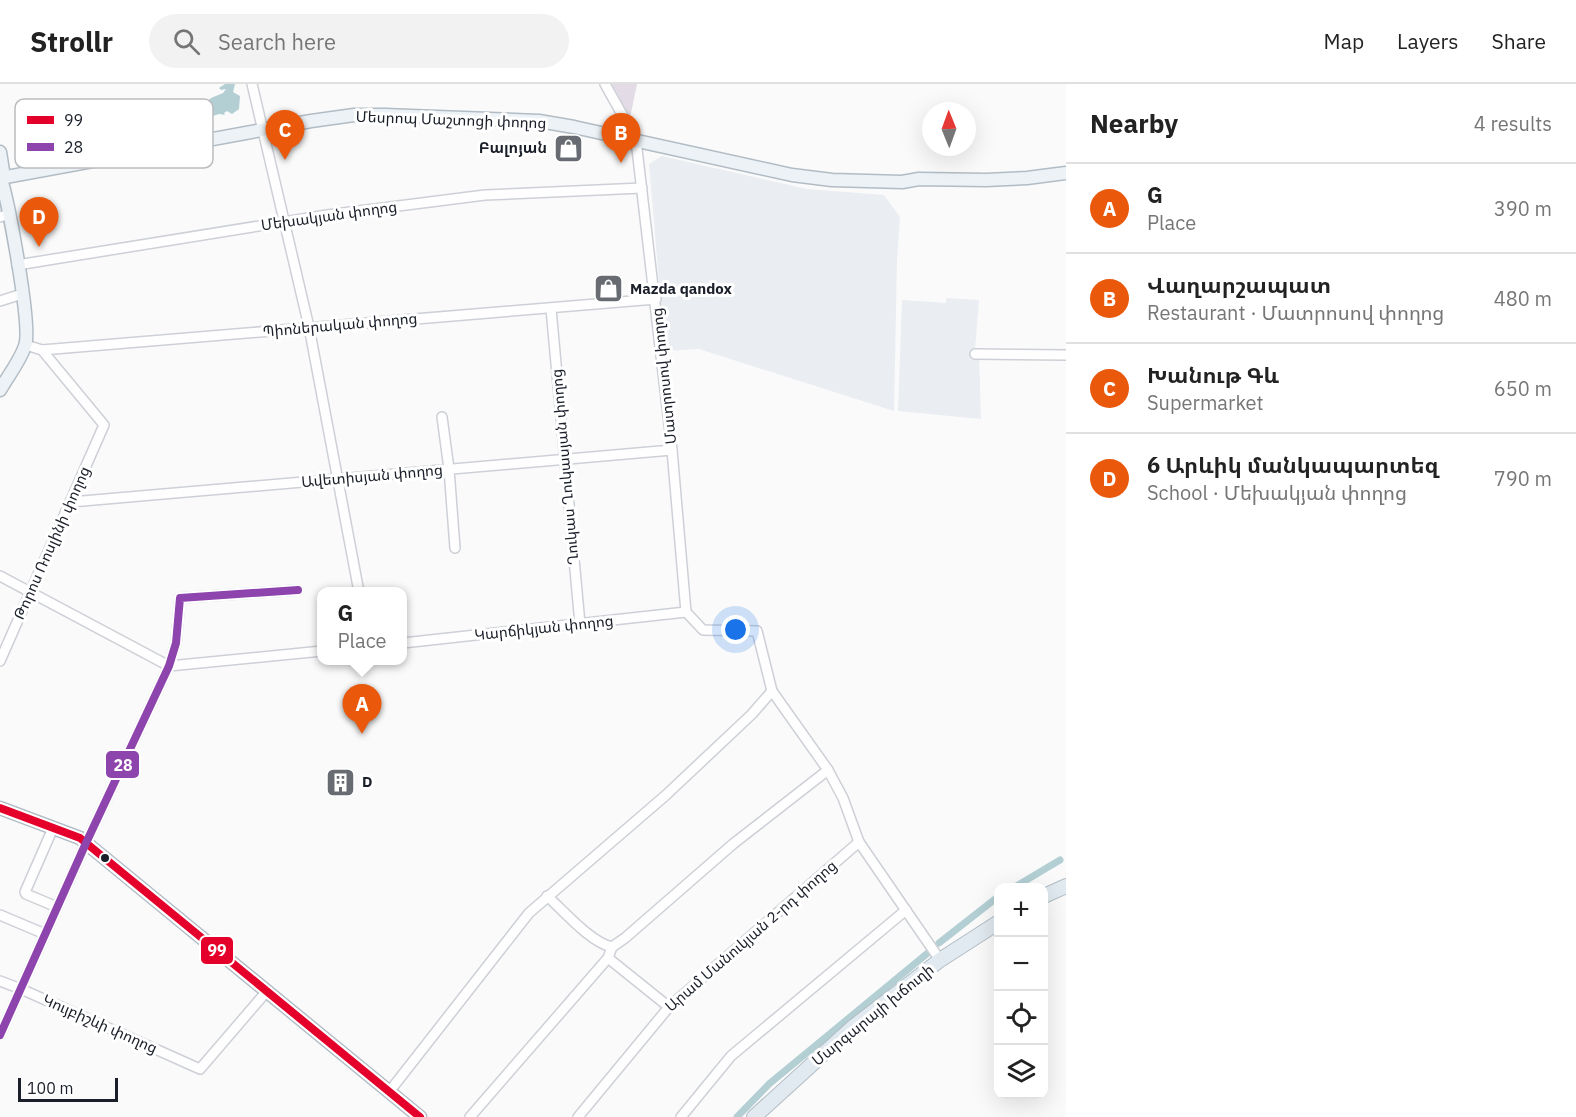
<!DOCTYPE html>
<meta charset="utf-8">
<style>
body{margin:0;font-family:"IBM Plex Sans","Noto Sans Armenian",sans-serif;background:#f2f2f2;color:#222}
.controls{position:absolute;right:18px;bottom:18px;display:grid;overflow:hidden;border-radius:12px;box-shadow:0 6px 24px #0002}
.controls button{width:54px;height:54px;display:grid;place-items:center;padding:0;border:0;border-bottom:2px solid #e0e0e0;background:#fff;color:#222;font:30px sans-serif}
.compass{position:absolute;left:922px;top:18px;width:54px;height:54px;border-radius:50%;background:#fff;box-shadow:0 6px 24px #0002;rotate:359deg}
.scale{position:absolute;left:18px;bottom:15px;width:100px;box-sizing:border-box;padding-left:6px;border:3px solid #1a1f29;border-top:0;font-size:16px;line-height:21px;white-space:nowrap;color:#1a1f29;-webkit-text-stroke:4px #fff;paint-order:stroke}
.you{position:absolute;left:736px;top:546px;width:21px;height:21px;margin:-15px;border:4px solid #fff;border-radius:50%;background:#1a73e8;box-shadow:0 0 0 9px #1a73e833}
.badge{display:grid;place-items:center;width:39px;height:39px;border-radius:50%;background:#ea580c;color:#fff;font-size:20px;font-weight:700}
.pin{position:absolute;translate:-50% -50px;filter:drop-shadow(0 2px 3px #0008)}
.pin::after{content:'';position:absolute;top:32px;width:21px;height:18px;background:inherit;clip-path:polygon(0 0,100% 0,50% 100%)}
.popup{position:absolute;left:317px;top:503px;width:90px;height:78px;box-sizing:border-box;display:grid;place-content:center;border-radius:12px;background:#fff;filter:drop-shadow(0 2px 4px #0005);font-size:20px;white-space:nowrap;color:#767676}
.popup b{font-size:22px;color:#222}
.popup::after{content:'';position:absolute;left:50%;top:100%;margin-left:-12px;border:12px solid transparent;border-top-color:#fff}
.list{margin:0;padding:0;list-style:none}
h2{display:flex;justify-content:space-between;align-items:center;height:78px;margin:0;padding:0 24px;font-size:26px}
h2 small{font-size:20px;font-weight:400;color:#767676}
.list li{display:grid;grid-template-columns:39px 1fr auto;gap:18px;align-items:center;box-sizing:border-box;height:90px;padding:0 24px;border-top:2px solid #e0e0e0}
.list b{display:block;font-size:22px;white-space:nowrap}
.list p{margin:0;font-size:20px;white-space:nowrap;color:#767676}
.list em{font-size:20px;font-style:normal;color:#767676}
.icon{flex:none;width:33px;height:33px;fill:none;stroke:currentColor;stroke-width:2;stroke-linecap:round;stroke-linejoin:round}
.map{position:relative;flex:none;width:1066px;height:1033px;overflow:hidden}
header{display:flex;align-items:center;gap:36px;box-sizing:border-box;height:84px;padding:0 30px;background:#fff;border-bottom:2px solid #e0e0e0}
header strong{font-size:28px}
nav{display:flex;gap:33px;margin-inline-start:auto;font-size:21px}
.search{width:420px;height:54px;background:#f2f2f2;display:flex;align-items:center;gap:15px;box-sizing:border-box;padding:0 21px;border-radius:33px;color:#767676;font-size:22px}
main{display:flex}
aside{flex:1;background:#fff}
.map>svg:first-child{display:block}
</style>
<header>
<strong>Strollr</strong>
<div class="search"><svg class="icon" aria-label="search" viewBox="0 0 24 24"><circle cx="10" cy="10" r="6"/><path d="M15 15l6 6"/></svg>Search here</div>
<nav><a>Map</a><a>Layers</a><a>Share</a></nav>
</header>
<main>
<div class="map">
<svg width="1066" height="1033" viewBox="0 0 1066 1033">
<defs>
<pattern id="forest-firs" width="22" height="20" patternUnits="userSpaceOnUse" patternTransform="scale(1.5)"><rect width="22" height="20" fill="#ddd1df"/><path d="M5 1l3.5 6h-7zM16 11l3.5 6h-7z" fill="#bdb3bf"/></pattern>
</defs>
<rect width="100%" height="100%" fill="#fafafa"/>
<g fill="#eaedf1">
<path d="M662 72 807 105 884 111 900 133 897 176 894 327 699 265 665 267 649 80Z"/>
<path d="M946 214 979 216 975 266 979 267 981 335 898 327 902 216 946 219Z"/>
</g>
<path fill="#e3dbe5" d="M612 0H637L630 34Z"/>
<g fill="url(#forest-firs)">
<path d="M95 47H97L100 63 78 66 69 62 67 52 80 50 82 57 84 58 91 53Z"/>
<path d="M55 57 57 70 30 75 27 62Z"/>
</g>
<path fill="#b3cfd4" d="M225 0H235L233 8 240 12 239 25 232 30 227 27 224 29 225 31 219 30 206 34 204 31 208 25 205 19 211 14 223 9 226 5 221 6 219 4Z"/>
<g fill="none" stroke-linecap="round" stroke-linejoin="round">
<g stroke="#b3cfd4" stroke-width="7">
<path d="M1013 804 1060 776"/>
<path d="M939 859 999 812"/>
<path d="M737 1033 769 1000 929 868"/>
</g>
<defs>
<g id="minor">
<path d="M252 0 309 243 359 508"/>
<path d="M605 0 629 43 637 65 672 366 686 528"/>
<path d="M0 133 9 130"/>
<path d="M17 181 327 131 485 111 642 104"/>
<path d="M0 217 22 210"/>
<path d="M551 225 580 540"/>
<path d="M26 261 42 266 656 215"/>
<path d="M975 270 1066 271"/>
<path d="M442 333 449 385 455 464"/>
<path d="M71 418 672 366"/>
<path d="M0 492 169 582"/>
<path d="M686 528 703 546 757 547 772 607 828 686 843 714 859 758 940 876"/>
<path d="M403 559 686 528"/>
<path d="M0 577 104 341 42 266"/>
<path d="M169 582 322 567"/>
<path d="M53 744 25 808 26 810 57 823"/>
<path d="M547 812C564 827 590 858 612 863"/>
<path d="M0 831 45 850"/>
<path d="M608 874 669 923"/>
<path d="M0 897 21 905 200 985 267 907"/>
<path d="M0 951 86 759 169 582 176 559 180 514 298 506"/>
<path d="M389 1008 529 829 666 711 752 630 772 607"/>
<path d="M470 1033 608 874 612 863 625 854 733 760 828 686"/>
<path d="M578 1033 669 923 859 758"/>
<path d="M681 1033 731 972 906 826"/>
</g>
<g id="major">
<path d="M0 68 3 87 1 94"/>
<path d="M0 92C8 115 32 243 25 262 20 277 8 292 0 306"/>
<path d="M0 94 311 37 354 31H385L539 37 574 43 792 91 832 96 902 98 919 95 986 96 1027 94 1066 89"/>
<path d="M0 724 80 754 420 1033"/>
</g>
<g id="highway">
<path d="M1044 812 1066 802"/>
<path d="M754 1033 853 943 940 876 999 838"/>
</g>
</defs>
<use href="#minor" stroke="#cdd0d6" stroke-width="12"/>
<use href="#major" stroke="#b2bcc4" stroke-width="15"/>
<use href="#highway" stroke="#b2bcc4" stroke-width="16"/>
<use href="#minor" stroke="#fefefe" stroke-width="9"/>
<use href="#major" stroke="#ecf2f6" stroke-width="12"/>
<use href="#highway" stroke="#e1eaf0" stroke-width="14"/>
<defs>
<path id="bus-1" d="M0 724 80 754 420 1033"/>
<path id="bus-2" d="M0 951 86 759 169 582 176 559 180 514 298 506"/>
</defs>
<use href="#bus-1" stroke="#fff" stroke-width="12"/>
<use href="#bus-2" stroke="#fff" stroke-width="12"/>
<use href="#bus-1" stroke="#e4002b" stroke-width="8"/>
<use href="#bus-2" stroke="#8e44ad" stroke-width="8"/>
</g>
<defs>
<symbol id="shop-square" viewBox="-11 -11 22 22"><rect x="-9" y="-9" width="18" height="18" rx="4" fill="#686c72" stroke="#fff"/><path d="M-5-2.5h2.3a2.7 3.5 0 0 1 5.4 0H5L5.5 6h-11ZM-1.5-2.5h3a1.5 2.3 0 0 0-3 0Z" fill="#fff"/></symbol>
<symbol id="building-square" viewBox="-11 -11 22 22"><rect x="-9" y="-9" width="18" height="18" rx="4" fill="#686c72" stroke="#fff"/><path d="M-4-6H4V6H1V3H-1V6H-4ZM-2.5-4.3h1.7v1.8h-1.7ZM.8-4.3h1.7v1.8H.8ZM-2.5-1h1.7V.8h-1.7ZM.8-1h1.7V.8H.8Z" fill="#fff"/></symbol>
</defs>
<g fill-rule="evenodd">
<use href="#shop-square" x="552" y="48" width="33" height="33"/>
<use href="#shop-square" x="592" y="188" width="33" height="33"/>
<use href="#building-square" x="324" y="682" width="33" height="33"/>
</g>
<circle fill="#1a1f29" stroke="#fff" stroke-width="2" cx="105" cy="774" r="5"/>
<g text-anchor="middle" stroke-width="6" stroke-linejoin="round" paint-order="stroke">
<g font-size="15" fill="#1a1f29" stroke="#fff">
<text transform="translate(451 36) rotate(2)" y="5">Մեսրոպ Մաշտոցի փողոց</text>
<text transform="translate(329 132) rotate(-8)" y="5">Մեխակյան փողոց</text>
<text transform="translate(340 241) rotate(-5)" y="5">Պիոներական փողոց</text>
<text transform="translate(664 292) rotate(-96)" y="5">Մատրոսով փողոց</text>
<text transform="translate(565 383) rotate(-95)" y="5">Ղուկաս Ղուկասյան փողոց</text>
<text transform="translate(372 392) rotate(-5)" y="5">Ավետիսյան փողոց</text>
<text transform="translate(52 459) rotate(-66)" y="5">Թորոս Ռոսլինի փողոց</text>
<text transform="translate(544 544) rotate(-6)" y="5">Կարճիկյան փողոց</text>
<text transform="translate(751 852) rotate(-41)" y="5">Արամ Մանուկյան 2-րդ փողոց</text>
<text transform="translate(873 931) rotate(-39)" y="5">Մարգարայի խճուղի</text>
<text transform="translate(100 940) rotate(24)" y="5">Կույբիշևի փողոց</text>
</g>
<g font-size="15" font-weight="bold" fill="#1a1f29" stroke="#fff" text-anchor="start">
<text x="547" y="69" text-anchor="end">Բալոյան</text>
<text x="630" y="210">Mazda qandox</text>
<text x="362" y="703">D</text>
</g>
</g>
<rect x="15" y="15" width="198" height="69" rx="9" fill="#fff" stroke="#babcbf" stroke-width="1.5"/>
<rect x="27" y="32" width="27" height="8" fill="#e4002b"/>
<rect x="27" y="59" width="27" height="8" fill="#8e44ad"/>
<g font-size="16" fill="#1a1f29">
<text x="64" y="42">99</text>
<text x="64" y="69">28</text>
</g>
<g stroke="#fff" stroke-width="2">
<rect x="105" y="666" width="35" height="29" rx="6" fill="#8e44ad"/>
<rect x="200" y="852" width="34" height="29" rx="6" fill="#e4002b"/>
</g>
<g font-size="16" text-anchor="middle" font-weight="bold" fill="#fff">
<text x="123" y="687">28</text>
<text x="217" y="872">99</text>
</g>
</svg>
<div class="controls">
<button>+</button>
<button>−</button>
<button><svg class="icon" aria-label="locate" viewBox="0 0 24 24"><circle cx="12" cy="12" r="6"/><path d="M12 2v4M12 18v4M2 12h4M18 12h4"/></svg></button>
<button><svg class="icon" aria-label="layers" viewBox="0 0 24 24"><path d="M12 4l9 5-9 5-9-5zM3 14l9 5 9-5"/></svg></button>
</div>
<svg class="compass" viewBox="-18 -18 36 36"><path d="M0-13l5 13h-10z" fill="#e53935"/><path d="M0 13l5-13h-10z" fill="#767676"/></svg>
<div class="scale">100 m</div>
<div class="you"></div>
<div class="pin badge" style="left:362px;top:650px">A</div>
<div class="popup"><b>G</b>Place</div>
<div class="pin badge" style="left:621px;top:79px">B</div>
<div class="pin badge" style="left:285px;top:76px">C</div>
<div class="pin badge" style="left:39px;top:163px">D</div>
</div>
<aside>
<h2>Nearby<small>4 results</small></h2>
<ul class="list">
<li><span class="badge">A</span><div><b>G</b><p>Place</p></div><em>390 m</em></li>
<li><span class="badge">B</span><div><b>Վաղարշապատ</b><p>Restaurant · Մատրոսով փողոց</p></div><em>480 m</em></li>
<li><span class="badge">C</span><div><b>Խանութ Գև</b><p>Supermarket</p></div><em>650 m</em></li>
<li><span class="badge">D</span><div><b>6 Արևիկ մանկապարտեզ</b><p>School · Մեխակյան փողոց</p></div><em>790 m</em></li>
</ul>
</aside>
</main>
